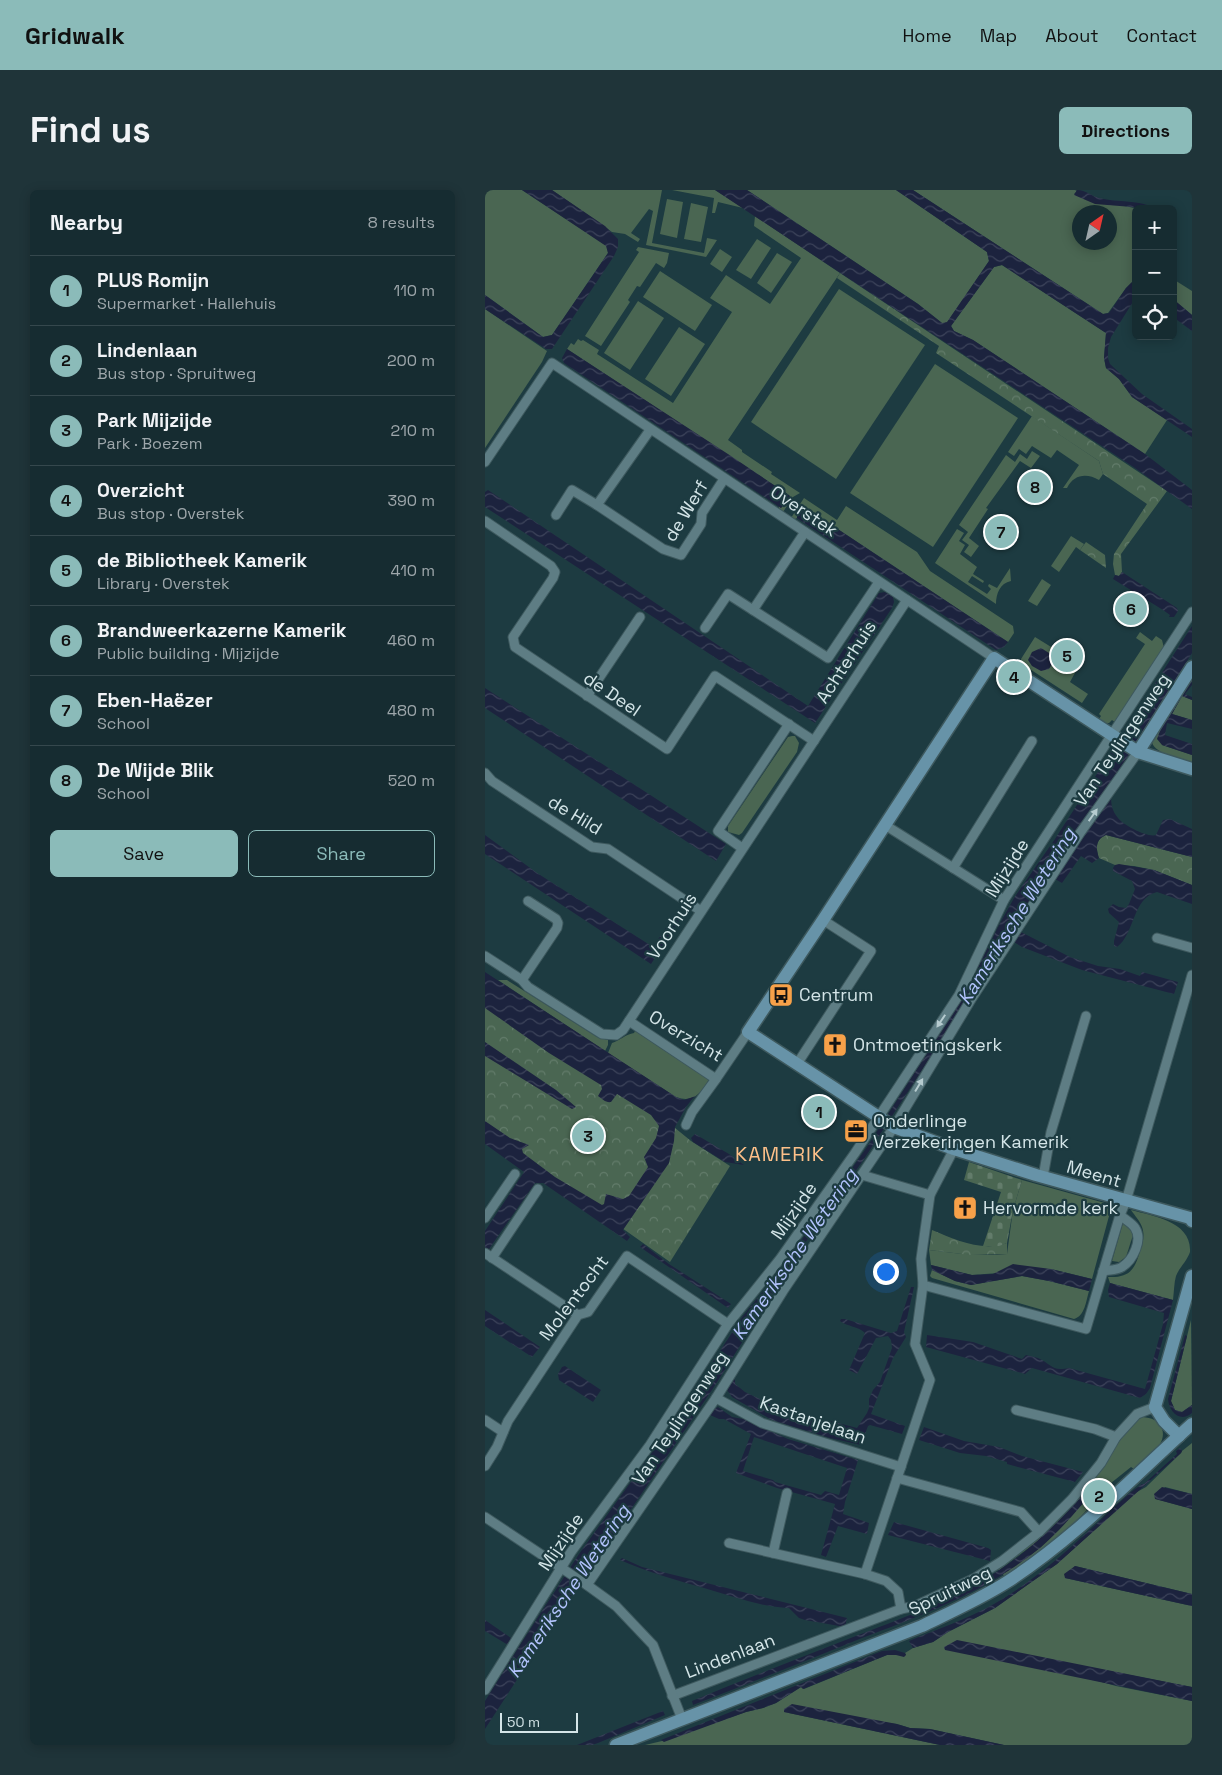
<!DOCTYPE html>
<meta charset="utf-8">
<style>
body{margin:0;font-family:"Space Grotesk",sans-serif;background:#1f3439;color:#f1f3f6}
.controls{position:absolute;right:15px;top:15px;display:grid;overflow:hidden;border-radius:8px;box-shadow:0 2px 12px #0003}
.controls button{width:45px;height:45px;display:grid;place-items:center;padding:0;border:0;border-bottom:1px solid #35484d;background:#162c31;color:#f1f3f6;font:25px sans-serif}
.compass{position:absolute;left:587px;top:15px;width:45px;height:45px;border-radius:50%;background:#162c31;box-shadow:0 2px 12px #0003;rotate:34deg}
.scale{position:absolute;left:15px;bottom:12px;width:78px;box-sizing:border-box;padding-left:5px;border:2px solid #d4e5e8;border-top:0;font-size:14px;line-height:18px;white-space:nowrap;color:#d4e5e8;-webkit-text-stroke:4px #1d3b41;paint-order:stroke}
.you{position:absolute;left:400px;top:1081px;width:18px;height:18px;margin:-12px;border:4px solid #fff;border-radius:50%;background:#1a73e8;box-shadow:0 0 0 8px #1a73e833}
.badge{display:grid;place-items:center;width:32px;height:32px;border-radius:50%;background:#8bbbb9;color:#111;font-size:16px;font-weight:700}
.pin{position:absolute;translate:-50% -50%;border:2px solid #fff;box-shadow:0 1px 5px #0006}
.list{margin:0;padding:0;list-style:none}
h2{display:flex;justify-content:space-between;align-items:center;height:65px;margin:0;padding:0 20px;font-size:21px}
h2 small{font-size:16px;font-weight:400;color:#9ea7ab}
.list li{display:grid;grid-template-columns:32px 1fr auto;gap:15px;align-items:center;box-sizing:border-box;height:70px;padding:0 20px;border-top:1px solid #35484d}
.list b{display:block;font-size:19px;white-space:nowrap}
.list p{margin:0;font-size:16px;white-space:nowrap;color:#9ea7ab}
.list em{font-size:16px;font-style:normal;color:#9ea7ab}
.actions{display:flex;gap:10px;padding:15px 20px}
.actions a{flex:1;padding:11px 0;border:1px solid #8bbbb9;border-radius:8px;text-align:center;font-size:18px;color:#8bbbb9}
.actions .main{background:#8bbbb9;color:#111}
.icon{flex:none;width:28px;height:28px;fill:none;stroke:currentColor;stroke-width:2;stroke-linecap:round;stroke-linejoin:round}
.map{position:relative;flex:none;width:707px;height:1555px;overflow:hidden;border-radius:8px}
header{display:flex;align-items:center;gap:30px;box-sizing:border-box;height:70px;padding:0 25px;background:#8bbbb9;color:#111}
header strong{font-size:24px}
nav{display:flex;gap:28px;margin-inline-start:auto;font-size:18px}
.intro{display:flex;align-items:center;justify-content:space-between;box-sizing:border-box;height:120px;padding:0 30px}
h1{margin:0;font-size:35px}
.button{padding:12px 22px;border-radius:8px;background:#8bbbb9;color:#111;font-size:18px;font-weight:700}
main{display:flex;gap:30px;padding:0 30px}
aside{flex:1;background:#162c31;border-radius:8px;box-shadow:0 2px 12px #0003}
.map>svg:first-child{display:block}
</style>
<header>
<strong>Gridwalk</strong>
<nav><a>Home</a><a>Map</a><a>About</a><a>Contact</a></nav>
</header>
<div class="intro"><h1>Find us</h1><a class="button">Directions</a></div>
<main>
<aside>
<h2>Nearby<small>8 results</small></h2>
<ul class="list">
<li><span class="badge">1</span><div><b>PLUS Romijn</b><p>Supermarket · Hallehuis</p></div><em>110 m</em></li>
<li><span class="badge">2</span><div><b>Lindenlaan</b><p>Bus stop · Spruitweg</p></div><em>200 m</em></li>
<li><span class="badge">3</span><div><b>Park Mijzijde</b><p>Park · Boezem</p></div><em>210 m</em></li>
<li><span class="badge">4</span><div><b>Overzicht</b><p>Bus stop · Overstek</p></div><em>390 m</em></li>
<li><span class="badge">5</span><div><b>de Bibliotheek Kamerik</b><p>Library · Overstek</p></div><em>410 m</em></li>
<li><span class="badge">6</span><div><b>Brandweerkazerne Kamerik</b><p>Public building · Mijzijde</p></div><em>460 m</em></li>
<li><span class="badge">7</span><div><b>Eben-Haëzer</b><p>School</p></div><em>480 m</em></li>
<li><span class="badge">8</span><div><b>De Wijde Blik</b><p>School</p></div><em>520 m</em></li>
</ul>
<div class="actions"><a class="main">Save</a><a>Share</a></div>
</aside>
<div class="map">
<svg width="707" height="1555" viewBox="0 0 707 1555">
<defs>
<pattern id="forest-crowns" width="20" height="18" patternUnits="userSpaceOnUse" patternTransform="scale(1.25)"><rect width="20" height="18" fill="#4a6652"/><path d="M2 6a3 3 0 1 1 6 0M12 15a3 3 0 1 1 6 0" fill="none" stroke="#637c6b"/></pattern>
<pattern id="cemetery-stones" width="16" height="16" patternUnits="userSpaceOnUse" patternTransform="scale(1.25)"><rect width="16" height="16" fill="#4a6652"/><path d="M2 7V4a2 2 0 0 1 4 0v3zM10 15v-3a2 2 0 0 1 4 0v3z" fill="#637c6b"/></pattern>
<pattern id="water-waves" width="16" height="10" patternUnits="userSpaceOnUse" patternTransform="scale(1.25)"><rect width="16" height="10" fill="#1c233e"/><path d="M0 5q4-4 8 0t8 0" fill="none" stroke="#3c435a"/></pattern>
</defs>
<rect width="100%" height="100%" fill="#1d3b41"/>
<g fill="#4a6652" fill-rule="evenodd">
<path d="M0 0H37L122 56 123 63 67 145 58 147 0 105Z"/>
<path d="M67 0H177L167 53 219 63 222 48 232 50 221 67 161 55 168 21 164 19 146 43 155 49 153 52 140 44 127 42Z"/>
<path d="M187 0H230L258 18 233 12 230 23H227L229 8Z"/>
<path d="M262 0H411L502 62 504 71 462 133H457L433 114Z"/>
<path d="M428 0H590L592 1 589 4 653 19H651V88L641 98 623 123 618 124ZM594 22H624V52H594Z"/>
<path d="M182 9 198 12 192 48 175 44Z"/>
<path d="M206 13 223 17 216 52 199 49Z"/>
<path d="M270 26 355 83 243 250 257 260V262L287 282 286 284 315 303 308 307 298 322 294 321V316L296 318 305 307 304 305 82 159 86 153 89 155 93 149 96 151 98 150 114 160 112 164 188 213 247 122 225 108 241 85 285 114 316 68 269 36Z"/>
<path d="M272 49 286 58 266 89 251 80Z"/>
<path d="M153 57 184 63 182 73 179 78 171 73 155 97 152 96 143 110 145 112 116 156 100 146 154 62 151 60Z"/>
<path d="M235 59 247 67 237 82 225 74Z"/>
<path d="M292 63 307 72 286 103 272 93Z"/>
<path d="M517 75 621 143 619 168 621 178 634 189 647 207 682 230 660 264 488 150 469 141 466 136 509 77Z"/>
<path d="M175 81 227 115 210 141 158 107Z"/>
<path d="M688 89 707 101V125L688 109Z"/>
<path d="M354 99 440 155 351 289 266 232Z"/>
<path d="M153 111 179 128 145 180 119 163Z"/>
<path d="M0 119 62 161 57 172 0 258Z"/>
<path d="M194 137 220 154 186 206 160 189Z"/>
<path d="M450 174 533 228 448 357 365 303Z"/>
<path d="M547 226 614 271 618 284 614 290C602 283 589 284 582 298H578L594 275 572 260 566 268 547 256 541 264 534 259 529 266 523 262Z"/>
<path d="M547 261 555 266 546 278 535 271 501 318 503 319 484 348 494 356 486 367 479 362 484 355 477 350 483 342 474 335 521 265 530 272 535 264 542 269Z"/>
<path d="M319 308 352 330 361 316 432 362 445 381 528 436 529 443 523 452 318 316 312 325V328L308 330 306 328Z"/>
<path d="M472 339 479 343 474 351 480 355 475 364 492 377 488 384 499 391 498 393 487 386 483 392 502 404 506 399 503 396 504 394 512 398 525 378 526 391C515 393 511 404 511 414L450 373Z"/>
<path d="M586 346 599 354 595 360 591 357 574 382 566 376Z"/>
<path d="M557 389 566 395 552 416 543 411Z"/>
<path d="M655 442 667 451 671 446 677 450 679 458 632 534 627 530 624 533H621L614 529 616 526 614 524 660 454 651 448Z"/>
<path d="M550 447 571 460 568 464 570 470 576 474 578 472 591 481 585 492 603 504 597 513 537 474 536 469Z"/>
<path d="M697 506 707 510V530L687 524Z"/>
<path d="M679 524 677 555 707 565V572C698 569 665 563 667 550 668 542 675 532 679 524Z"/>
<path d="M307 546H310L314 553 312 562 257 643 254 645 243 642V636L303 547Z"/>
<path d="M13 790H22L112 847 123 850V855L120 861Z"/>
<path d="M150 841 223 889V891C215 904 208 913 191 907L123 863 127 853C134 851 141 844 149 843Z"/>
<path d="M537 990 627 1015 607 1089 566 1079 487 1085 446 1075 444 1060C470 1063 496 1067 522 1064L528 1020Z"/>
<path d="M646 1020C667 1026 707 1031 705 1062 702 1071 694 1078 691 1086 689 1093 689 1102 688 1110L625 1093 623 1087C644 1088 650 1080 655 1061 658 1053 660 1045 657 1037 655 1031 650 1026 646 1020Z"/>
<path d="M638 1033 645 1038 648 1045 641 1067 634 1072 627 1071Z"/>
<path d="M447 1080 470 1091 486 1095 537 1086 564 1091 604 1101C601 1111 600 1126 589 1129L447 1088 445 1086Z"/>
<path d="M706 1130 707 1215 697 1222 690 1220 686 1211Z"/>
<path d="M658 1227C666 1228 674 1230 677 1239 683 1255 659 1270 649 1279L646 1277 611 1305 612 1308C587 1340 552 1364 520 1388L518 1384 556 1357 610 1291 592 1312 553 1351 514 1380 512 1378 614 1280 646 1233Z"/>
<path d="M707 1253V1304L680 1297 671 1309 707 1319V1404L590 1376 580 1388 707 1416V1497L469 1451 631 1496 707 1511V1555H519L445 1539 425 1538 412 1534 299 1522 455 1555H160L177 1551 261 1522 278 1518 291 1513 316 1497 319 1499 402 1465H421L420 1463 428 1458 448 1452 463 1442 510 1418 572 1374 650 1303 661 1297 696 1263 697 1261Z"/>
</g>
<g fill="url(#forest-crowns)">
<path d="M355 83 682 301 636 364 637 382 634 386 630 385 628 374 629 364 662 314 618 284 614 271 451 163 454 156 352 88Z"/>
<path d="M601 352 620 365 621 378 595 360Z"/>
<path d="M621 645 707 667V695L669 680 649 676 630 675 614 668C611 658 610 650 621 645Z"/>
<path d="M0 815 168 920 206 951 245 976 185 1072 0 941Z"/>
<path d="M447 1040C471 1050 497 1062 522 1053V1064L485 1065 444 1060Z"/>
</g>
<path fill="url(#cemetery-stones)" d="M484 972 537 990 528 1020 522 1053 514 1056H498L516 1002 479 990Z"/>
<g fill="url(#water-waves)" fill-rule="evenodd">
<path d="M37 0H67L120 36 133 49V57L129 66 67 159H61L0 119V105L58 147 67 145 123 63 121 56Z"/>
<path d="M230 0H262L433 114 457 133 462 132 504 71 502 62 411 0H428L618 124 624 123 641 98 651 88V107L626 147 623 158V168L625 174 657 204 707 239V247L647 207 634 189 621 178 619 168 621 143 517 75 509 77 466 136 469 141 488 150 660 264 707 300V319L650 278Z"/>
<path d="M592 0C601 0 606 6 614 8 634 13 653 9 672 19H653L647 17 610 14 589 5Z"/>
<path d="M688 109 707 125V141L688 127Z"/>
<path d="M82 159 246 266 305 306 296 318 79 173 77 168Z"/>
<path d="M3 300 323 516 394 403 400 402 408 407 409 412 407 418 330 533 0 317V302Z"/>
<path d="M318 316 523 452 519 457 511 460 312 328V325Z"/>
<path d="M637 382 692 418 693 421 689 427H684L685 425 678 420 628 389 630 385 634 386Z"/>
<path d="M707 436V463L643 566 521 747 484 808 379 969 320 1053 227 1200 106 1378 99 1381 87 1405 0 1539V1511L37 1452 94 1364 179 1246 258 1126 296 1079 382 957 480 804 513 737 529 708 570 649Z"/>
<path d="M556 458 564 463 567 474 564 479 556 481 547 476 543 470 547 462Z"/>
<path d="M707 485V495L700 504 707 507V510L697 506 687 524 707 530V539L682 533 680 545 707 554V565L677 555 672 549 678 532Z"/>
<path d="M0 498 241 654 231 671 0 518Z"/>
<path d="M626 606C626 614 627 621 633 628 638 635 663 648 671 645L678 630 685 629 707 639V667L621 645C610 650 611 658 614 668L607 673 596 666 577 693 570 689Z"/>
<path d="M0 645 52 683 168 757 190 724 196 728 166 774 0 664Z"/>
<path d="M634 674 669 680 707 695V714L672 702C647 708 650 744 632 757L629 756V751L634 732 624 723 623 719 628 714 634 717 641 718 644 714 650 699 647 691 628 681V678L630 675Z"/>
<path d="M536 742 585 767 613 776 635 779 655 786 657 782 693 792 689 804 597 780 537 757 529 752Z"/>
<path d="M0 782 191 907 199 910 211 906 208 908 201 917 190 937 189 951 184 973 138 1040 145 1047 142 1051 58 993H50L4 1059 0 1058V1041L39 982 0 954V931L25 948 44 955 37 959 38 963 70 987 117 1015 119 1014 121 1004 138 1009 144 1006 163 977 159 967 171 948 174 936 166 925 132 904 126 912C121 913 117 909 113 906L117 899 116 895 64 863 0 818Z"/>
<path d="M0 852 71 900 91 917 87 919 0 866Z"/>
<path d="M210 944 244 964 259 975 240 972 208 952 206 948Z"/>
<path d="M158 1054 184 1074 246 1114 243 1118 155 1057Z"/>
<path d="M528 1074 566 1079 607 1089 604 1101 564 1091 537 1086 486 1095 470 1091 447 1080 446 1075 487 1085 508 1084Z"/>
<path d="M625 1093 688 1110 665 1198 661 1204 655 1208 547 1178 540 1184 441 1157 442 1145 488 1152 537 1169 541 1165C545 1166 549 1167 553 1168 567 1174 566 1182 584 1178L660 1199 678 1134 679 1123 624 1107 623 1100Z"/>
<path d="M426 1097H429L419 1142 421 1147 408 1168 386 1224 420 1236 417 1244 385 1235 383 1236 376 1255 345 1248 287 1230 247 1207 242 1200 247 1189 250 1190V1194L260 1202 310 1226 323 1230H342L372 1238 382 1223 384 1218V1209L388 1200 395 1192 407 1158 406 1150 403 1146 391 1148 372 1184 364 1180 380 1143C373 1136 363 1137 355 1131L356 1129H360L406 1143 412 1141Z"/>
<path d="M0 1120 55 1157 47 1167 0 1136Z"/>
<path d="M700 1145 702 1146 686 1211 690 1220 697 1222 707 1215V1223C695 1233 684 1222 683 1209Z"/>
<path d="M80 1176 116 1200 108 1212 74 1190 73 1184 77 1177Z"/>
<path d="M233 1217 247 1227 258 1229 303 1249 373 1270 360 1312 358 1324 384 1333 382 1344 353 1336 341 1367 336 1365 350 1314 292 1298 251 1283 266 1244 239 1229H234L225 1225 228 1220ZM269 1247 362 1278 354 1305 340 1301 336 1305 290 1292 288 1290 258 1281Z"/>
<path d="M439 1237 479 1251 514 1257 537 1266 598 1282 590 1292 522 1274V1272L501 1266 475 1263 434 1250Z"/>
<path d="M695 1258 697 1261 696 1263 572 1374 510 1418 463 1442 448 1452 428 1458 424 1451C453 1439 482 1429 509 1414 560 1385 603 1341 646 1302L657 1294H659L692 1264 691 1261Z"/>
<path d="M610 1291H613L614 1294C596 1316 577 1339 555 1358 502 1401 440 1424 377 1448 321 1471 264 1493 208 1515L207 1511C263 1488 320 1466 376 1444 423 1426 471 1409 513 1381 550 1357 581 1325 610 1291Z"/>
<path d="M677 1297 707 1304V1319L670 1309 669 1304Z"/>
<path d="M409 1332 503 1358 506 1360 505 1371 403 1345Z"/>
<path d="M137 1368 157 1377 362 1428 360 1437 320 1430 314 1428 304 1418C275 1417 247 1406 219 1398 191 1390 162 1382 135 1370Z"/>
<path d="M590 1376 707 1404V1416L580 1388 579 1384Z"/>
<path d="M0 1430 26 1448 23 1455 0 1441Z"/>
<path d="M472 1450 707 1497V1511L460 1460 459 1457Z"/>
<path d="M410 1460 420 1463 421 1465 419 1467 411 1465H402L318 1499 316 1497 291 1513 278 1518 261 1522 179 1552 176 1550 397 1461Z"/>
<path d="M307 1514 412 1534 425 1538 445 1539 519 1555H455L299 1522V1519Z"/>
<path d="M178 1521 180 1525 113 1553 107 1555H92Z"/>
</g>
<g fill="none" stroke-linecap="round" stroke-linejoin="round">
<defs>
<g id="street">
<path d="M165 240 112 315 178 359 196 365 216 334 217 323 239 289"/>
<path d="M0 272 67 173 509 468"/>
<path d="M71 325 87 300 112 315"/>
<path d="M0 331 66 376 70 382 68 388 28 447 30 457 182 559 230 486 329 551"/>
<path d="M320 342 268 420 343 468 394 392"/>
<path d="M220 438 243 404 268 420"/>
<path d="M102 506 155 427"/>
<path d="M0 583 7 591 107 657 123 659 216 721"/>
<path d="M400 635 519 710"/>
<path d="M257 658 233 641 304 534"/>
<path d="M468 678 547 551"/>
<path d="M672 748 707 758"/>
<path d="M0 766 37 790 43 797 117 844 131 845 138 840 422 410"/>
<path d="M37 790 72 738 73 733 71 729 43 711"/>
<path d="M144 831 231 889 263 842"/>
<path d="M312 874 386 761 338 730"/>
<path d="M201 935 207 922 231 889"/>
<path d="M377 985 445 1005"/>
<path d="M558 987 566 942 601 826"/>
<path d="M0 1028 30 984"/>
<path d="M0 1063 93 1125"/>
<path d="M7 1068 53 999"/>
<path d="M618 1081C624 1080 633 1080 637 1077 648 1070 658 1050 650 1038 647 1033 639 1029 635 1025"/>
<path d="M438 1095 601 1139 635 1025 641 1011 707 785"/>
<path d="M231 1208 277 1233 416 1277"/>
<path d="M531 1220 610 1239 631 1247"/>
<path d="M0 1230 18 1242"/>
<path d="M0 1276 12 1257 23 1231 93 1125 103 1122 142 1066 243 1134"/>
<path d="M412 1288 536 1322 554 1342"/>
<path d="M0 1327 102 1395"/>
<path d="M244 1353 380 1384 401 1391 413 1402 416 1419"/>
<path d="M288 1363 302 1303"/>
<path d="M380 1384 445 1190 430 1154 438 1095 436 1069 445 1005 469 959"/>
<path d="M0 1500 86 1362 165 1255 243 1134 295 1069 370 963 474 805 519 710 707 422"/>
<path d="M187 1506 416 1419 430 1416 490 1388 517 1371 554 1342 587 1309 616 1273 631 1247 652 1224 670 1217"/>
<path d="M197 1529 168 1455 131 1416 102 1395 231 1208 298 1101 409 937 487 808 595 643 653 562"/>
</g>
<g id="secondary">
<path d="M653 562 707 477"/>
<path d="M707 579 653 562 509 468 338 730 263 842 409 937 469 959 551 985 705 1028 707 1031"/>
<path d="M694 1246 679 1231 670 1217 707 1086"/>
<path d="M131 1555 437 1436C466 1422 495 1409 522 1392 590 1348 647 1288 707 1234"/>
</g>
</defs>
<use href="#street" stroke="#3e595e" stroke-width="11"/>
<use href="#secondary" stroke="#3e595e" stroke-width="15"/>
<use href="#street" stroke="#5e7d84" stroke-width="9"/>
<use href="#secondary" stroke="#6793a8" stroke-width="12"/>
</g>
<defs><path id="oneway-solid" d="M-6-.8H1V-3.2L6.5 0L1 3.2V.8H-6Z" transform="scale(1.25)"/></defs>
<g fill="#b6cbcf">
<use href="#oneway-solid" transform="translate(608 625) rotate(-55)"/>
<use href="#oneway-solid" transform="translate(456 831) rotate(124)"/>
<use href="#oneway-solid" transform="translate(434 895) rotate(-59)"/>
</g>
<defs>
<symbol id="bus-square" viewBox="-11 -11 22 22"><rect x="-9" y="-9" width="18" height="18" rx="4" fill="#f7a149" stroke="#1d3b41"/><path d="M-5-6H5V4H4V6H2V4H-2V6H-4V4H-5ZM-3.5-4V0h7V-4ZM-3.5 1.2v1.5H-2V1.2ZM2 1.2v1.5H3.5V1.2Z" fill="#111"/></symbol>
<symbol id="church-square" viewBox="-11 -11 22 22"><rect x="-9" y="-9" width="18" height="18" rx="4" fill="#f7a149" stroke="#1d3b41"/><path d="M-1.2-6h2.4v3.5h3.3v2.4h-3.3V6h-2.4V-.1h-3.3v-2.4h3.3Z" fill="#111"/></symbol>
<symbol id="office-square" viewBox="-11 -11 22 22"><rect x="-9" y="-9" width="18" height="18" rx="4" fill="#f7a149" stroke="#1d3b41"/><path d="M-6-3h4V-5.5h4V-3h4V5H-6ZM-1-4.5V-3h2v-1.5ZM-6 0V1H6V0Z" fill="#111"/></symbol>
</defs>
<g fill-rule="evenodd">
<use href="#bus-square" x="282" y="791" width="28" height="28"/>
<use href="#church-square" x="336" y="841" width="28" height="28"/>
<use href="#office-square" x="357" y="927" width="28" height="28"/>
<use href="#church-square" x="466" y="1004" width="28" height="28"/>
</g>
<g text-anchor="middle" stroke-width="4.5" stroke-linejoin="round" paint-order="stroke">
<g font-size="18" fill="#d4e5e8" stroke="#1d3b41">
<text transform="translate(201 321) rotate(-59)" y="6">de Werf</text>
<text transform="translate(319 321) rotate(34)" y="6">Overstek</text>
<text transform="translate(361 472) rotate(-57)" y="6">Achterhuis</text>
<text transform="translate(127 504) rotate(34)" y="6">de Deel</text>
<text transform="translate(637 550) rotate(-56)" y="6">Van Teylingenweg</text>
<text transform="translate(90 625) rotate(31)" y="6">de Hild</text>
<text transform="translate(522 678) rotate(-58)" y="6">Mijzijde</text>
<text transform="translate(187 736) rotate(-57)" y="6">Voorhuis</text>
<text transform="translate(201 846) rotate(31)" y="6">Overzicht</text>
<text transform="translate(609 984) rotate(16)" y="6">Meent</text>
<text transform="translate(309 1021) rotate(-55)" y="6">Mijzijde</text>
<text transform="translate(89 1108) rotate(-53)" y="6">Molentocht</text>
<text transform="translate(195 1228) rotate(-56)" y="6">Van Teylingenweg</text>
<text transform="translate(328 1230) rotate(19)" y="6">Kastanjelaan</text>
<text transform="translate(76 1352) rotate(-56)" y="6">Mijzijde</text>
<text transform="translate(465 1401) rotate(-26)" y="6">Spruitweg</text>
<text transform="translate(245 1466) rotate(-21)" y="6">Lindenlaan</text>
</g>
<g font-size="18" fill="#d4e5e8" stroke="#1d3b41" text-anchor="start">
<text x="314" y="811">Centrum</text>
<text x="368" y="861">Ontmoetingskerk</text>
<text x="388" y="937">Onderlinge<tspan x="388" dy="21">Verzekeringen Kamerik</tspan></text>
<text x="498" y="1024">Hervormde kerk</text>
</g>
<g font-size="19" font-style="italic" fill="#b2c3fc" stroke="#1d3b41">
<text transform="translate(531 726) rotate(-58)" y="7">Kameriksche Wetering</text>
<text transform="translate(309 1064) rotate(-55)" y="7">Kameriksche Wetering</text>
<text transform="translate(83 1401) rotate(-56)" y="7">Kameriksche Wetering</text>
</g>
<g font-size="20" letter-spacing="1" fill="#fdc089" stroke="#1d3b41">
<text x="295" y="971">KAMERIK</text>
</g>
</g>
</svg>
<div class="controls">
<button>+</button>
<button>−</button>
<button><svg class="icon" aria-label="locate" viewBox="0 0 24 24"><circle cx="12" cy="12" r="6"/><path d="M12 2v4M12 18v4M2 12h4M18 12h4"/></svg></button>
</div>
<svg class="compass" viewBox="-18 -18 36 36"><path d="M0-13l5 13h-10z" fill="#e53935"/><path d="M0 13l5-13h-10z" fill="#9ea7ab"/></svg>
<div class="scale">50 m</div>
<div class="you"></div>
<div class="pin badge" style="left:334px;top:922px">1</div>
<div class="pin badge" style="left:614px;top:1306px">2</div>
<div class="pin badge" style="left:103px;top:946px">3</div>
<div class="pin badge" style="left:529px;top:487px">4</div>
<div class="pin badge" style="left:582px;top:466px">5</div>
<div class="pin badge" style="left:646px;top:419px">6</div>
<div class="pin badge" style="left:516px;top:342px">7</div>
<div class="pin badge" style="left:550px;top:297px">8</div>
</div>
</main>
